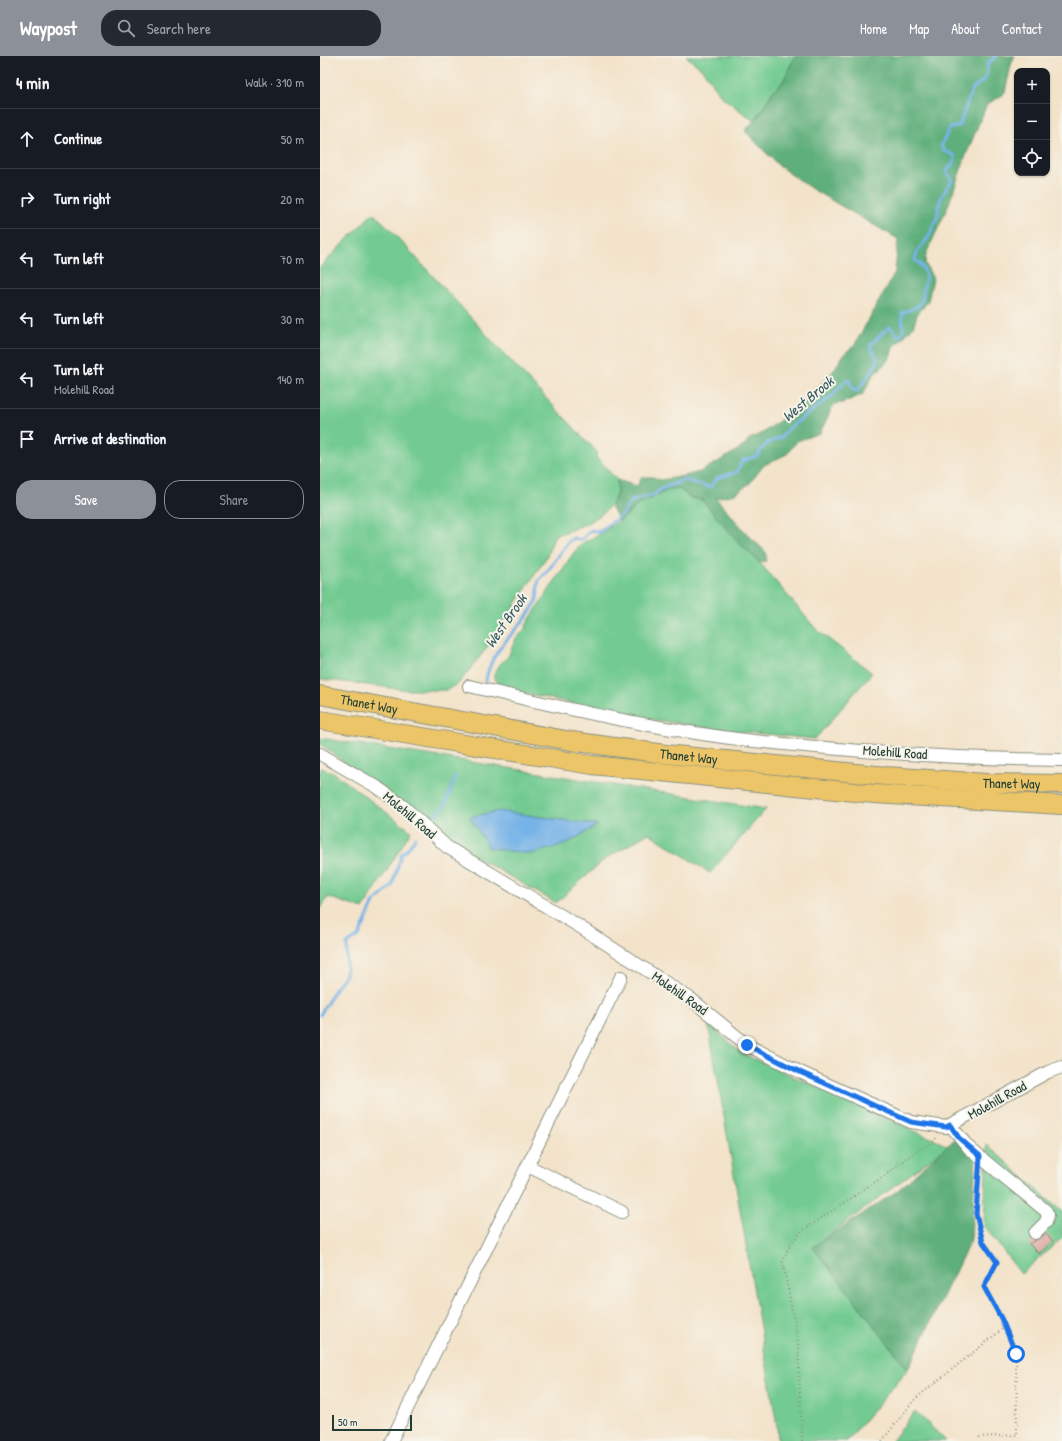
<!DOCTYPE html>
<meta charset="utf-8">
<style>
body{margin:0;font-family:"Patrick Hand",sans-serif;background:#242831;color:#f1f3f6}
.controls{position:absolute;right:12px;top:12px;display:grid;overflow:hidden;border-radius:8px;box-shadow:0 1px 3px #0004}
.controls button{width:36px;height:36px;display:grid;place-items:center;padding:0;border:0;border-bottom:1px solid #363941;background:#171b24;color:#f1f3f6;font:20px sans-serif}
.scale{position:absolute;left:12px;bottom:10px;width:80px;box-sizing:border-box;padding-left:4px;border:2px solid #1f3d34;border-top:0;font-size:11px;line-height:14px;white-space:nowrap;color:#1f3d34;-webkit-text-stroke:3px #f7f3e8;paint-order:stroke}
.stop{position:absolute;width:12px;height:12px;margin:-9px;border:3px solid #1a73e8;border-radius:50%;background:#fff}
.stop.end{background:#1a73e8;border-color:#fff;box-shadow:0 1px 4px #0008}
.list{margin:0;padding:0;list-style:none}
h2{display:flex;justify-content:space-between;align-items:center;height:52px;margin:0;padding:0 16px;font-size:17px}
h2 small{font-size:13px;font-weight:400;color:#9ea1a6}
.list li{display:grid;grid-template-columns:26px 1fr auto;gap:12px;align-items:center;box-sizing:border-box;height:60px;padding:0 16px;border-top:1px solid #363941}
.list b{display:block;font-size:15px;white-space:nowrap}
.list p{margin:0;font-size:13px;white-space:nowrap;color:#9ea1a6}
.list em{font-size:13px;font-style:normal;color:#9ea1a6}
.actions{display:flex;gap:8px;padding:12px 16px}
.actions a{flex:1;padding:9px 0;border:1px solid #8c9099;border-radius:16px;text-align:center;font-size:14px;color:#8c9099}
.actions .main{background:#8c9099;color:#fff}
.icon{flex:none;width:22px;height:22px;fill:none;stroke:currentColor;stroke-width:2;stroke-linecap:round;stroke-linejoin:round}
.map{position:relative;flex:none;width:742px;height:1385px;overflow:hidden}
header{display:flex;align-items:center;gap:24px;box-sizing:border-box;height:56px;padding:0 20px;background:#8c9099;color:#fff}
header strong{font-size:19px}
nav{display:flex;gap:22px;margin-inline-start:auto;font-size:14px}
.search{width:280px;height:36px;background:#242831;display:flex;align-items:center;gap:10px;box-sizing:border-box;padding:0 14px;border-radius:16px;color:#9ea1a6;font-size:15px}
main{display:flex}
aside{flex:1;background:#171b24}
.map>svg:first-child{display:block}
</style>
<header>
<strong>Waypost</strong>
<div class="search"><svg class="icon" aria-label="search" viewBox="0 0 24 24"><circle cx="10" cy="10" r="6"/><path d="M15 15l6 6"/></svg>Search here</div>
<nav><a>Home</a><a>Map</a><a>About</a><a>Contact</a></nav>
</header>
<main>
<aside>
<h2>4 min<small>Walk · 310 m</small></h2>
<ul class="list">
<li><svg class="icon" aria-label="ahead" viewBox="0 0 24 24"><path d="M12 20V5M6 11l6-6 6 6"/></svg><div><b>Continue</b></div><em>50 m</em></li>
<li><svg class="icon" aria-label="right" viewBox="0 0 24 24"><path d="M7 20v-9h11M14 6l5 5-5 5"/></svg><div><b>Turn right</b></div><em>20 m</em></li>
<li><svg class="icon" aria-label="left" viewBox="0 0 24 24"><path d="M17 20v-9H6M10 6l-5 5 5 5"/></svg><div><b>Turn left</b></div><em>70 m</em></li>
<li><svg class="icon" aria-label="left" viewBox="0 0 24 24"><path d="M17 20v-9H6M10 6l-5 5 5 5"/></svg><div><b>Turn left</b></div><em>30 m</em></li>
<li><svg class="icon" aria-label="left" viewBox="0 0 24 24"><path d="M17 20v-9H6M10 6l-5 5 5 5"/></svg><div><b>Turn left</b><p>Molehill Road</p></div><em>140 m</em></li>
<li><svg class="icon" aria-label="arrive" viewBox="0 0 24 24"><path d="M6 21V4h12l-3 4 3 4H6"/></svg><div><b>Arrive at destination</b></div></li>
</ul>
<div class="actions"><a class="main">Save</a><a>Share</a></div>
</aside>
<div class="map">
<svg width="742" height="1385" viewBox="0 0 742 1385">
<rect width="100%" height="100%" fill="#f7f3e8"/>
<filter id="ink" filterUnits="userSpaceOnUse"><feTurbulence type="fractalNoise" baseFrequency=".025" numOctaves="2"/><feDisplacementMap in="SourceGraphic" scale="8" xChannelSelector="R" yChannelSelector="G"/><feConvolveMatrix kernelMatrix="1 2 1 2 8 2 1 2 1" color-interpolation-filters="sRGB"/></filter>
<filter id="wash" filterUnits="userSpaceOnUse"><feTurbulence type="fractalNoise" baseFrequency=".012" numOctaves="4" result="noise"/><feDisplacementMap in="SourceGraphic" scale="16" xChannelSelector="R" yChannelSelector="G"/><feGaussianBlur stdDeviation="0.9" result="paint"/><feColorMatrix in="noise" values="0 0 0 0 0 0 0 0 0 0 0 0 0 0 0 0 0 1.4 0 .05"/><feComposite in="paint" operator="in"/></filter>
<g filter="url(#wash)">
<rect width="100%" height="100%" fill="#f3e3ca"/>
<g fill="#73cb92" stroke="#498463" fill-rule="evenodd">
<path d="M366 0H477L472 6 463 26 454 34 434 65 402 41 383 14Z"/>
<path d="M53 157 68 171 186 300 277 396 276 401 297 424C297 429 298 435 296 440 287 462 256 473 235 479L227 500 170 588 138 628 127 634H88L0 623V211Z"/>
<path d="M353 432 361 434 371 442 382 444 423 491 440 507 496 573 552 617 495 683 396 673 322 662 190 634 180 629 174 622V618L181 607 188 601 196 582 205 573 208 566 254 496 264 486 280 478 299 465 319 448Z"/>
<path d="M0 682 446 753 390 817 329 777 285 803 236 847 139 791 0 688Z"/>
<path d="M0 712 13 716 91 775 43 853 8 841 0 854Z"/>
<path d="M388 967 421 997 628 1090 493 1191 588 1313 527 1385H458L457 1370Z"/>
<path d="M667 1089 742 1156V1182L701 1218 664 1170ZM719 1178 732 1185 719 1198 709 1188Z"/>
<path d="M595 1355 626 1385H572Z"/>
</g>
<g fill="#5eaf7c" stroke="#3e7658">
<path d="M477 0H695L692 5 685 36 680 41 667 48 646 99 627 153 606 198 605 207 613 223 608 245 597 259 593 271 573 292 569 304 554 318 543 338 523 347 514 348 500 377 477 385 467 398 444 409 430 427 415 438 396 442 428 479 446 496V505L440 507 423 491 382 444 371 442 361 434 353 432 338 438 319 448 299 465 291 450 297 438V424L317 430 322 421H333L340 424 359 421 380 416 401 404 424 390 429 383 443 377 483 347 513 315 525 297 534 290 575 216 578 183 492 133 459 110 425 75 438 60 454 34 463 26 472 6Z"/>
<path d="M635 1083 656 1099 651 1183 588 1313 493 1191 577 1135Z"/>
</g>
<path fill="#74b2e7" stroke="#4a788e" d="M179 755 278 769 246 788 211 798 169 792 150 761Z"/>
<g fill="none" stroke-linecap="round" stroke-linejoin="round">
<g stroke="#74b2e7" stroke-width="3">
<path d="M166 625C170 592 200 575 215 548 220 541 216 532 219 524L227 516 249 485 253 482 261 484 271 474 279 476 302 459 311 445 334 439 341 433 364 424 390 431 397 422 417 416 422 405 437 400 447 387 462 381 469 372 513 339 526 324H529L533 334 537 335 557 307 556 300 550 290 551 288 570 270 577 280 582 278 583 274 582 257 597 251 602 245 606 219 602 210 595 204 598 194 608 182 616 164 621 141 632 124 626 115C631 110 637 106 634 99L624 95 621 89 630 72 639 70 652 33 663 25 666 20 668 7 676 0"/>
<path d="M113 761 125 749 136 720"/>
<path d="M0 959 17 930 26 919 27 888 39 880 54 846 72 830 81 799 89 791 95 782"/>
</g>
</g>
<g id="blocks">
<path fill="#dca5a1" d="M726 1178 733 1185 719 1198 709 1188Z"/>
</g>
</g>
<g filter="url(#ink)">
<use href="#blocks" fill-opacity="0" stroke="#89907f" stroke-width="1"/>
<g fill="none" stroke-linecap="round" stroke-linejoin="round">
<defs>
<g id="minor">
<path d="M149 630C243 652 338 674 434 685 536 696 640 703 742 704"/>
<path d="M0 698 57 731 83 750 127 791 257 869 371 943 427 989 482 1017 591 1066 626 1071 728 1016 742 1011"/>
<path d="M630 1069 649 1092 726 1155 728 1159 726 1166 715 1177"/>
<path d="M208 1110 302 1156"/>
<path d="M71 1385 301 921"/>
</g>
<g id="highway">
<path id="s1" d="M0 639 251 685 345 698 566 720 666 727 742 728"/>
<path d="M0 664 272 709 554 738 742 749"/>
</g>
</defs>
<use href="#minor" stroke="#89907f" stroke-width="14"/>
<use href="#highway" stroke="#89907f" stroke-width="20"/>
<g stroke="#89907f" stroke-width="2" stroke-dasharray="1 3" stroke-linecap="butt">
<path d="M659 1381 697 1379 696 1298 682 1264 664 1231 677 1206 663 1186 656 1158 659 1113"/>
<path d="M482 1385 478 1287 463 1206 470 1188 482 1175 564 1120 596 1095 612 1087 617 1081"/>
<path d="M562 1385 595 1343 685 1271"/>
</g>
<use href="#minor" stroke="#fff" stroke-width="12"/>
<use href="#highway" stroke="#edc569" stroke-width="18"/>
</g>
</g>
<g fill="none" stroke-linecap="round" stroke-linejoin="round" filter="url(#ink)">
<path stroke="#1a73e8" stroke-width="5" d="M427 989 482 1017 591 1066 626 1071 630 1069 639 1082 660 1100 656 1158 663 1186 677 1206 664 1231 682 1264 696 1298"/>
</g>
<g text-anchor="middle" stroke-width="4" stroke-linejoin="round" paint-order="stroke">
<g font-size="14" fill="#1f3d34" stroke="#f7f3e8">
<text dy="5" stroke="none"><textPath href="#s1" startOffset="50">Thanet Way</textPath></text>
<text transform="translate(575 696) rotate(4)" y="5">Molehill Road</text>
<text dy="5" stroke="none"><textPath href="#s1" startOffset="374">Thanet Way</textPath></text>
<text dy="5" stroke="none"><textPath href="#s1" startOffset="698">Thanet Way</textPath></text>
<text transform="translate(90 759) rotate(40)" y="5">Molehill Road</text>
<text transform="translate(360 937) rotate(35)" y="5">Molehill Road</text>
<text transform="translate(677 1044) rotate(-29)" y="5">Molehill Road</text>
</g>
<g font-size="15" font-style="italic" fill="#345a61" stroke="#f7f3e8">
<text transform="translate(488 343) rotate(-40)" y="5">West Brook</text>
<text transform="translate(186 565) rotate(-55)" y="5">West Brook</text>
</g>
</g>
</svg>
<div class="controls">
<button>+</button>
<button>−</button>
<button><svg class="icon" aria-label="locate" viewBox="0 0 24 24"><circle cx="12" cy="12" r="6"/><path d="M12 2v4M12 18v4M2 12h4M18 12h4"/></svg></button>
</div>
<div class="scale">50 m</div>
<div class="stop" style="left:696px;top:1298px"></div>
<div class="stop end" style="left:427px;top:989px"></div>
</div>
</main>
